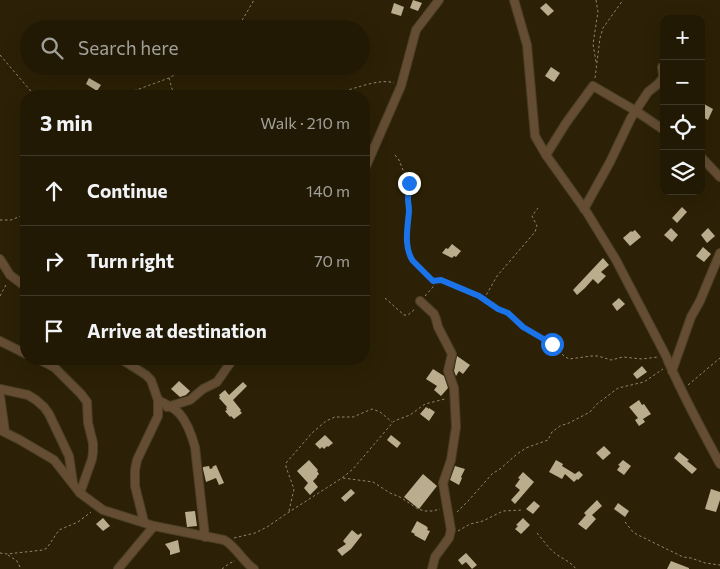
<!DOCTYPE html>
<meta charset="utf-8">
<style>
body{margin:0;font-family:Commissioner,sans-serif;background:#29220e;color:#f1f3f6}
.controls{position:absolute;right:15px;top:15px;display:grid;overflow:hidden;border-radius:10px;box-shadow:0 5px 20px #0002}
.controls button{width:45px;height:45px;display:grid;place-items:center;padding:0;border:0;border-bottom:1px solid #3e3826;background:#211904;color:#f1f3f6;font:25px sans-serif}
.stop{position:absolute;width:15px;height:15px;margin:-11px;border:4px solid #1a73e8;border-radius:50%;background:#fff}
.stop.end{background:#1a73e8;border-color:#fff;box-shadow:0 1px 5px #0008}
.list{margin:0;padding:0;list-style:none}
h2{display:flex;justify-content:space-between;align-items:center;height:65px;margin:0;padding:0 20px;font-size:21px}
h2 small{font-size:16px;font-weight:400;color:#a2a09a}
.list li{display:grid;grid-template-columns:32px 1fr auto;gap:15px;align-items:center;box-sizing:border-box;height:70px;padding:0 20px;border-top:1px solid #3e3826}
.list b{display:block;font-size:19px;white-space:nowrap}
.list em{font-size:16px;font-style:normal;color:#a2a09a}
.icon{flex:none;width:28px;height:28px;fill:none;stroke:currentColor;stroke-width:2;stroke-linecap:round;stroke-linejoin:round}
.map{position:relative;flex:none;width:720px;height:569px;overflow:hidden}
.search{position:absolute;background:#211904;box-shadow:0 5px 20px #0002;left:20px;top:20px;width:350px;height:55px;display:flex;align-items:center;gap:12px;box-sizing:border-box;padding:0 18px;border-radius:28px;color:#a2a09a;font-size:19px}
.panel{position:absolute;background:#211904;box-shadow:0 5px 20px #0002;left:20px;top:90px;width:350px;height:275px;border-radius:20px}
.map>svg:first-child{display:block}
</style>
<div class="map">
<svg width="720" height="569" viewBox="0 0 720 569">
<rect width="100%" height="100%" fill="#2c2106"/>
<g fill="#baad8e">
<path d="M413 0 422 3 418 11 410 8Z"/>
<path d="M394 3 404 7 401 16 391 13Z"/>
<path d="M546 3 554 11 548 16 540 8Z"/>
<path d="M551 67 560 73 554 82 545 76Z"/>
<path d="M89 78 101 85 97 91 86 84Z"/>
<path d="M704 104 713 109 708 120 701 116V109Z"/>
<path d="M682 207 687 212 677 223 672 218Z"/>
<path d="M671 228 678 235 672 242 664 235Z"/>
<path d="M708 228 715 236 707 243 701 235Z"/>
<path d="M635 230 641 237 630 246 623 238 631 231 632 232Z"/>
<path d="M452 244 461 251 456 257 454 256 452 258 442 253 446 248 448 249Z"/>
<path d="M703 247 711 254 704 262 696 256Z"/>
<path d="M603 258 609 265 601 272 606 276 598 284 593 279 585 288 577 295 573 290Z"/>
<path d="M619 298 625 304 617 311 612 304Z"/>
<path d="M457 356 470 365 463 374 459 371 456 376 454 371Z"/>
<path d="M642 366 647 372 637 379 633 374Z"/>
<path d="M433 369 444 376 448 388 441 396 434 390 437 386 426 379Z"/>
<path d="M179 381 190 391 186 395 180 397 171 389Z"/>
<path d="M243 382 247 386 233 400 241 410 240 411 242 413 234 419 231 416 230 417 225 411 227 410 226 408 227 407 219 398 220 397 219 395 225 390 229 395Z"/>
<path d="M639 400 642 405 644 404 651 414 643 419 645 422 639 426 635 420 638 418 629 407Z"/>
<path d="M426 407 429 409V408L435 412 429 421 420 414Z"/>
<path d="M325 435 333 443 328 447 327 446 324 449 322 447 320 449 315 444Z"/>
<path d="M391 435 401 443 397 448 387 440Z"/>
<path d="M604 446 611 453 603 460 596 453Z"/>
<path d="M679 452 689 460 687 461 697 469 692 474 674 458Z"/>
<path d="M309 460 318 470 317 471 319 474 317 476V477L313 481 318 487 310 495 304 488 308 483 297 471Z"/>
<path d="M556 460 563 464 562 466 575 474 579 471 583 475 578 480 577 479 574 482 565 474 562 479 549 472Z"/>
<path d="M623 460 631 466 624 475 617 470 620 466 618 465Z"/>
<path d="M216 465 224 483 219 485 216 478 206 482 203 469V467L209 466 210 469 213 468 212 467Z"/>
<path d="M455 466 465 469 461 477 462 478 459 485 450 480Z"/>
<path d="M523 472 534 482 515 504 511 500 520 490 515 486 520 479 518 478Z"/>
<path d="M423 474 437 486 419 509 404 497Z"/>
<path d="M351 489 355 493 345 502 341 498Z"/>
<path d="M711 489 720 492V500L716 512 705 509Z"/>
<path d="M597 500 602 506 592 515 596 519 586 530 578 524 586 515 584 513Z"/>
<path d="M534 501 540 506 533 514 526 509Z"/>
<path d="M618 503 629 511 625 517 614 509Z"/>
<path d="M195 511 197 526 187 527 185 512Z"/>
<path d="M103 518 110 526 103 531 96 524Z"/>
<path d="M523 518 530 525 521 534 515 529 518 526 516 525Z"/>
<path d="M417 521 426 526 428 528 427 530 430 531 425 541 414 535 415 534 411 532Z"/>
<path d="M352 530 358 535 361 533 362 535 351 549 342 556 337 550 346 544 343 541Z"/>
<path d="M178 540 180 552 170 555V551L165 544Z"/>
<path d="M466 553 477 565 472 569 466 562 462 565 458 560Z"/>
<path d="M671 561 689 568V569H667Z"/>
</g>
<g fill="none" stroke-linecap="round" stroke-linejoin="round">
<defs>
<g id="minor">
<path d="M514 0 527 45 535 136 546 155 586 211 616 260 666 356C681 393 701 428 720 464"/>
<path d="M546 155 566 123 593 86 636 111 664 130"/>
<path d="M701 157 720 177"/>
<path d="M364 171 401 86 416 30 439 0"/>
<path d="M584 209 610 162 631 118 648 92 658 84 663 78V74L662 67"/>
<path d="M0 259 10 275 26 287"/>
<path d="M420 301 434 314 436 319 438 327 452 354 448 371 454 388 456 427 451 460 443 483 451 530 449 538 435 557 432 569"/>
<path d="M0 341 26 354"/>
<path d="M38 359 48 364 55 368 81 394 87 402 88 423 93 443V452L92 459 80 493"/>
<path d="M121 359 146 375 151 380 158 400V416L137 460 135 470V486L144 522"/>
<path d="M672 371 691 317 700 301 720 253"/>
<path d="M0 389 28 395 36 400 44 407 49 414 69 456 73 483"/>
<path d="M0 396 5 432"/>
<path d="M158 400C165 404 173 407 179 413 187 422 192 436 195 447L205 537"/>
<path d="M167 407 190 400 203 389 217 382 233 359"/>
<path d="M0 430 20 440 54 460 80 493 103 510 154 526 224 540C236 546 242 561 254 569"/>
<path d="M118 569 154 526"/>
</g>
</defs>
<use href="#minor" stroke="#4a3f26" stroke-width="10"/>
<g stroke="#908772" stroke-width="1" stroke-dasharray="2.5 2.5" stroke-linecap="butt">
<path d="M596 0 598 12 593 44 596 62"/>
<path d="M237 29 254 0"/>
<path d="M0 55 35 96"/>
<path d="M169 78 172 89 180 96"/>
<path d="M595 78 600 38 603 28 623 0"/>
<path d="M120 96 169 78 190 66"/>
<path d="M305 96C318 94 331 93 344 91 357 88 381 78 394 83"/>
<path d="M395 155 399 160 409 185 407 230 408 247 411 257 433 281 441 280 479 296 498 309 508 313 523 327 552 344 564 356 569 359 584 357 591 356H598L611 360 623 357 642 359 658 357"/>
<path d="M0 220H11L26 214"/>
<path d="M0 296 7 283"/>
<path d="M425 296 433 287 435 281"/>
<path d="M385 298 404 315H408L415 309"/>
<path d="M484 299 497 276 535 232 537 226 532 216 538 208"/>
<path d="M688 385 720 358"/>
<path d="M343 478 373 482 390 493 400 497 418 509 425 511H433L440 509"/>
<path d="M289 511 294 489 286 467V463L312 433 326 421 335 417H353L372 409 380 412 392 422"/>
<path d="M457 512 469 500 492 474 500 469 517 454 526 448 548 440 552 432 560 426 569 423 590 412 597 404 618 388 644 382 663 369"/>
<path d="M625 522 633 532 636 534 683 557 691 558 705 563 720 565"/>
<path d="M458 531 470 524 483 521 503 511 522 510"/>
<path d="M537 533C543 540 549 549 556 554 563 559 571 562 576 569"/>
<path d="M234 538 255 533 267 527 289 512 342 478 353 469 394 421 410 415 425 404 445 399"/>
<path d="M0 553 7 554 43 550 47 548 59 530 78 522 91 512"/>
<path d="M8 555 17 561 21 569"/>
<path d="M222 569 230 563 235 561"/>
</g>
<use href="#minor" stroke="#644d33" stroke-width="8"/>
</g>
<g fill="none" stroke-linecap="round" stroke-linejoin="round">
<path stroke="#1a73e8" stroke-width="6" d="M409 183C409 188 408 193 408 199 408 203 409 206 409 211 408 226 403 247 413 261L433 281 441 280 479 296 498 309 508 313 523 327 552 344"/>
</g>
</svg>
<div class="controls">
<button>+</button>
<button>−</button>
<button><svg class="icon" aria-label="locate" viewBox="0 0 24 24"><circle cx="12" cy="12" r="6"/><path d="M12 2v4M12 18v4M2 12h4M18 12h4"/></svg></button>
<button><svg class="icon" aria-label="layers" viewBox="0 0 24 24"><path d="M12 4l9 5-9 5-9-5zM3 14l9 5 9-5"/></svg></button>
</div>
<div class="stop" style="left:552px;top:344px"></div>
<div class="stop end" style="left:409px;top:183px"></div>
<div class="search"><svg class="icon" aria-label="search" viewBox="0 0 24 24"><circle cx="10" cy="10" r="6"/><path d="M15 15l6 6"/></svg>Search here</div>
<section class="panel">
<h2>3 min<small>Walk · 210 m</small></h2>
<ul class="list">
<li><svg class="icon" aria-label="ahead" viewBox="0 0 24 24"><path d="M12 20V5M6 11l6-6 6 6"/></svg><div><b>Continue</b></div><em>140 m</em></li>
<li><svg class="icon" aria-label="right" viewBox="0 0 24 24"><path d="M7 20v-9h11M14 6l5 5-5 5"/></svg><div><b>Turn right</b></div><em>70 m</em></li>
<li><svg class="icon" aria-label="arrive" viewBox="0 0 24 24"><path d="M6 21V4h12l-3 4 3 4H6"/></svg><div><b>Arrive at destination</b></div></li>
</ul>
</section>
</div>
